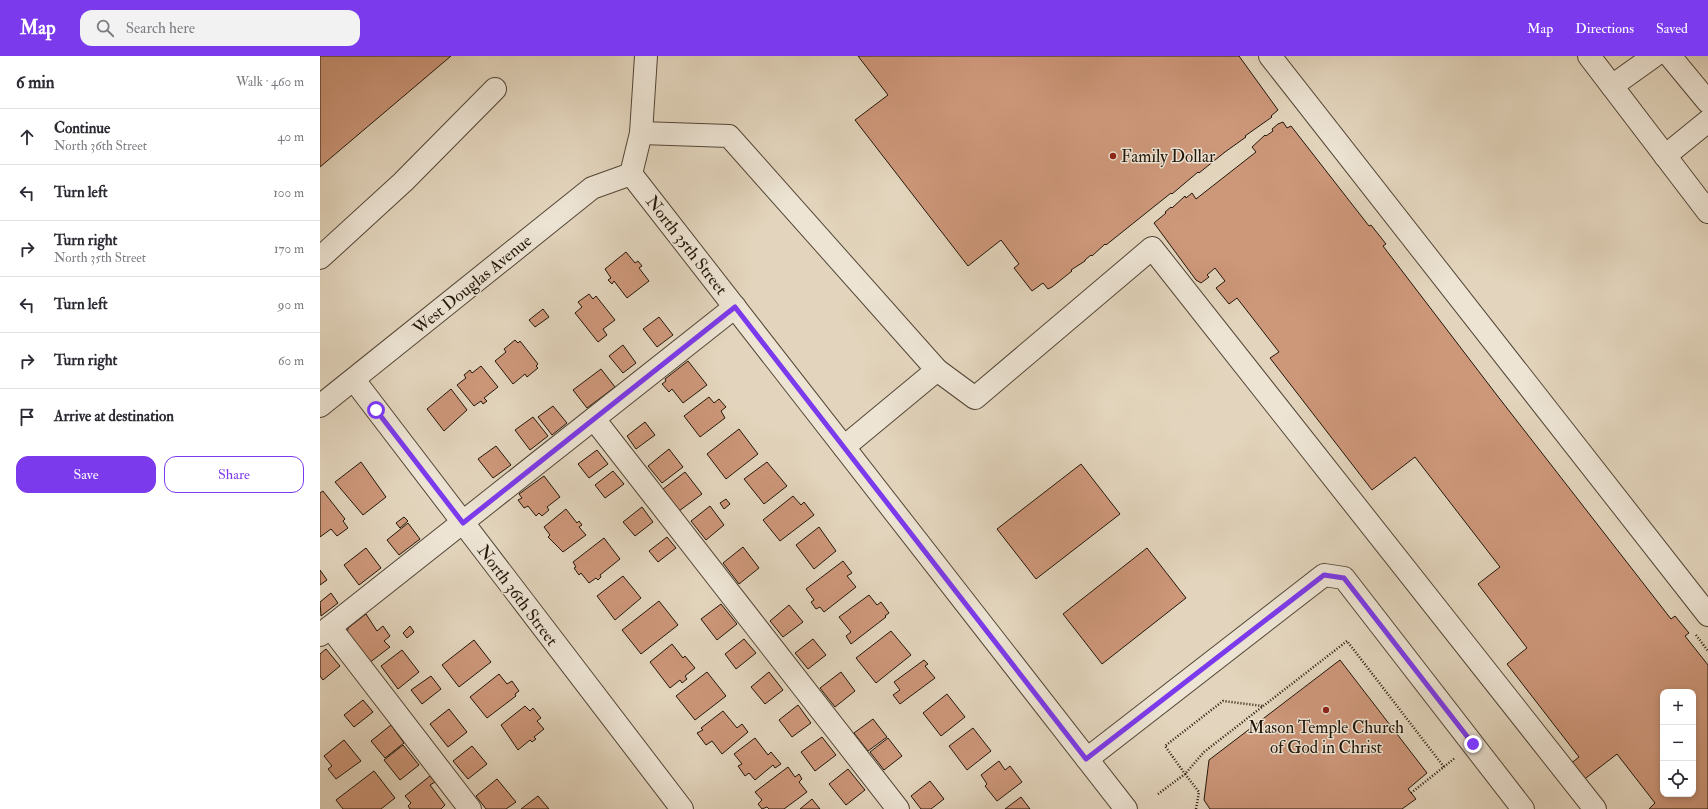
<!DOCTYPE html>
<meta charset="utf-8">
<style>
body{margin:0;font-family:"IM FELL Double Pica",serif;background:#f2f2f3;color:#2b2b33}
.controls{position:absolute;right:12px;bottom:12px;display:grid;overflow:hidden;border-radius:8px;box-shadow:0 2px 6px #0003}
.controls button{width:36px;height:36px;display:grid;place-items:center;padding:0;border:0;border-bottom:1px solid #e1e1e2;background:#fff;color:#2b2b33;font:20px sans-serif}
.stop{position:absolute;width:12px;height:12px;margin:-9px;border:3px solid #7c3aed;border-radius:50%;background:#fff}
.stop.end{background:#7c3aed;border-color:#fff;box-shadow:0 1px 4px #0008}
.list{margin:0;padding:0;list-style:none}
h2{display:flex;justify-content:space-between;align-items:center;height:52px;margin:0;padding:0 16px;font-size:17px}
h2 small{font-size:13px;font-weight:400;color:#7c7c81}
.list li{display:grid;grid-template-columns:26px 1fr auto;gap:12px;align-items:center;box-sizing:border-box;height:56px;padding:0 16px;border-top:1px solid #e1e1e2}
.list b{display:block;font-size:15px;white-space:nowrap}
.list p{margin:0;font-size:13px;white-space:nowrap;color:#7c7c81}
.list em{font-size:13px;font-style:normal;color:#7c7c81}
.actions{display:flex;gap:8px;padding:12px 16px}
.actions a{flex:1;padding:9px 0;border:1px solid #7c3aed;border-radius:12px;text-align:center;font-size:14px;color:#7c3aed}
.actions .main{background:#7c3aed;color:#fff}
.icon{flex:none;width:22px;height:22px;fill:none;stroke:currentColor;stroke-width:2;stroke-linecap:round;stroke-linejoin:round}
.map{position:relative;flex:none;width:1388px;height:753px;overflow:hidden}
header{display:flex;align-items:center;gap:24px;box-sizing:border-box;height:56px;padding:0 20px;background:#7c3aed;color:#fff}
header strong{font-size:19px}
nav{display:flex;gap:22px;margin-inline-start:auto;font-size:14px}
.search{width:280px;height:36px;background:#f2f2f3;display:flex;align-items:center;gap:10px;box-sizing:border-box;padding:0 14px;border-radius:12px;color:#7c7c81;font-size:15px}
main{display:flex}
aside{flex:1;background:#fff}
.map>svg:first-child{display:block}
</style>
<header>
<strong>Map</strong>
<div class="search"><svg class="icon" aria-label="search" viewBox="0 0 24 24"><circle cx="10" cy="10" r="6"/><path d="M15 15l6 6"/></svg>Search here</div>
<nav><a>Map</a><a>Directions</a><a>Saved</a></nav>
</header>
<main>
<aside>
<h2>6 min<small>Walk · 460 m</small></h2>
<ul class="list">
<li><svg class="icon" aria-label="ahead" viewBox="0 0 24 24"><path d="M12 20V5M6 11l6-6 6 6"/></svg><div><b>Continue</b><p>North 36th Street</p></div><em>40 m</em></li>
<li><svg class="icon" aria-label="left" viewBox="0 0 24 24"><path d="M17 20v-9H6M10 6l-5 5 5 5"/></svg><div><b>Turn left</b></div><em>100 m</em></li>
<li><svg class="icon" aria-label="right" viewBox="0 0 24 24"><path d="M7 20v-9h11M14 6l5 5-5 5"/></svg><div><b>Turn right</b><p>North 35th Street</p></div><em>170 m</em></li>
<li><svg class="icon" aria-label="left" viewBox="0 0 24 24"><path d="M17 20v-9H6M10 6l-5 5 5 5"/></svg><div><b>Turn left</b></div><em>90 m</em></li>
<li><svg class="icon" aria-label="right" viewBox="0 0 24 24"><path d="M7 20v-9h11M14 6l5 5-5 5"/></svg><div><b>Turn right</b></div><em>60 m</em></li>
<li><svg class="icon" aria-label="arrive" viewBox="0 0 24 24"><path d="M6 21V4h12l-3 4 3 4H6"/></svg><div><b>Arrive at destination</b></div></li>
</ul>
<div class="actions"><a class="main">Save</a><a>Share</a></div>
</aside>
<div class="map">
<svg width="1388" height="753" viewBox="0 0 1388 753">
<rect width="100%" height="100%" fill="#e3d5bd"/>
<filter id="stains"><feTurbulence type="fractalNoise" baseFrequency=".005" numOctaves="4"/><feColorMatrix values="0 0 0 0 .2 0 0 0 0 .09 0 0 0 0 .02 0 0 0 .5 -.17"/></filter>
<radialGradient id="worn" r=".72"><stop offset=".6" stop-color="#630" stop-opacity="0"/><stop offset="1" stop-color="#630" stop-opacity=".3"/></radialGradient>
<g fill="#cd977a" stroke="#231609" fill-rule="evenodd">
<path d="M0 0H131L0 111Z"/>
<path d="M538 0H919L958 54 951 60 952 61 925 80 926 81 905 96 879 117 878 116 852 138 851 137 786 189 785 188 772 200 771 199 765 204V205L751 214 752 215 732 231 728 233 723 227 712 235 694 212 699 208 681 184 648 210 535 64 568 39Z"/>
<path d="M963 66 967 72 971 70 1049 170 1051 169 1066 188 1063 190 1176 338 1351 563 1355 560 1369 577 1365 580 1388 609V753H1329L1335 747 1297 698 1262 725 1249 709 1259 701 1187 608 1207 592 1158 528 1180 511 1095 401 1052 434 950 302 959 296 917 242 909 248 896 232 905 225 895 212 887 219 889 221 881 227 876 224 834 167 846 157 845 156 851 151 852 152 865 140 866 142 872 137 876 143 936 96 932 91 945 79 946 80 953 75 952 73 958 68ZM1343 636H1373V738H1343Z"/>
<path d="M306 196 315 207 318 205 322 210 319 212 329 225 307 242 294 225 292 228 288 224 291 222 285 213Z"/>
<path d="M269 238 273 243 276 240 295 264 283 273 287 279 278 286 255 257 262 251 258 246Z"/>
<path d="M223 253 229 261 215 271 209 264Z"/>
<path d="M339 261 353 279 337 291 323 273Z"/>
<path d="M195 284 198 287 200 285 218 308 216 310 218 312 207 321 205 318 193 328 175 305 186 296 184 293Z"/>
<path d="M303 289 316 307 303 317 289 300Z"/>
<path d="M368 305 387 329 363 347 352 333 349 336 342 328 346 325 345 323Z"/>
<path d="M161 310 178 331 164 342 167 345 163 348 161 345 154 350 137 329 146 322 144 319 150 314 152 317Z"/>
<path d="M281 313 295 331 267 352 253 334Z"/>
<path d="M131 333 147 354 124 375 107 353Z"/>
<path d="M389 341 394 347 399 343 406 351 401 355 405 362 380 381 364 360Z"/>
<path d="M233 350 247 367 232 379 218 361Z"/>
<path d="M213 361 228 380 210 394 195 374Z"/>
<path d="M325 366 335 379 316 393 307 380Z"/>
<path d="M419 373 438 398 406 423 387 398Z"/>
<path d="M176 390 191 409 173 422 158 403Z"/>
<path d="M349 393 363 411 342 427 328 410Z"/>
<path d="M277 394 288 408 269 422 258 408Z"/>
<path d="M41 406 66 441 43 459 15 426Z"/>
<path d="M447 406 467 430 444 448 424 423Z"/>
<path d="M761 408 800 458 716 523 677 473Z"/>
<path d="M293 415 304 428 285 442 275 429Z"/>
<path d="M365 416 382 438 359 455 343 433Z"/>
<path d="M224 420 240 441 227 451 229 454 222 460 219 457 216 460 208 450 204 452 198 444 202 442 199 438Z"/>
<path d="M3 435 25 463 23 465 28 472 17 480 11 473 0 481V437Z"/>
<path d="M473 440 481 449 484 446 494 459 460 485 443 464Z"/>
<path d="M406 443 410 448 404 453 400 447Z"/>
<path d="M390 450 404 469 386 484 371 465Z"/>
<path d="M322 451 333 466 315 480 303 466Z"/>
<path d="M246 453 257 467 259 465 262 469 259 471 266 479 243 496 228 481 230 479 224 471Z"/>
<path d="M84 461 88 465 80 472 76 467Z"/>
<path d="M88 467 100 483 79 499 67 484Z"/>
<path d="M499 471 516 495 494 513 476 489Z"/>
<path d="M347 481 356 492 338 506 329 495Z"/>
<path d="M284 482 300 503 280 519 281 521 278 524 276 522 269 527 261 517 259 519 254 512 256 511 253 506Z"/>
<path d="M423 491 439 512 419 528 403 507Z"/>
<path d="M46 492 61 512 39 529 24 509Z"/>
<path d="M827 492 866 542 782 608 743 558Z"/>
<path d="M523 505 532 517 527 520 536 531 504 556 500 551 496 553 491 546 494 544 486 533Z"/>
<path d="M0 514 7 524 0 529Z"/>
<path d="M303 520 321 542 295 564 277 540Z"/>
<path d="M11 537 18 547 1 560 0 546Z"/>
<path d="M549 539 557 549 561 546 569 557 565 560 566 561 531 588 526 580 531 576 519 561Z"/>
<path d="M339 545 358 569 321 598 302 574Z"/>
<path d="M401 548 417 568 397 584 381 563Z"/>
<path d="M469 549 483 566 463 581 450 565Z"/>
<path d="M46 558 57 575 63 570 70 580 64 585 70 591 49 607 27 578 28 572Z"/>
<path d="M90 570 94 576 87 582 83 577Z"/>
<path d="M571 575 591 599 556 627 536 602Z"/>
<path d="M424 583 436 597 416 613 405 598Z"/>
<path d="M493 583 506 599 488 613 475 597Z"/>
<path d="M154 584 171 606 139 631 122 609Z"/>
<path d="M352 588 363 602 365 600 375 612 365 620 367 623 362 627 360 624 350 632 330 606Z"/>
<path d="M6 593 20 610 3 624 0 620V598Z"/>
<path d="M82 594 99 616 78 633 61 610Z"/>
<path d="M604 604 608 608 605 610 615 622 580 648 573 639 580 634 574 626Z"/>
<path d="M1020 604 1107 717 1088 733 1096 743 1082 753H890L884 744 889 704Z"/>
<path d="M387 616 406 640 375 664 356 640Z"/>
<path d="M449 616 463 634 445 648 431 631Z"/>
<path d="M521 616 535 635 515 651 500 632Z"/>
<path d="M179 618 187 628 192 625 199 635 195 638 196 640 167 662 150 641Z"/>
<path d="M111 620 121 633 102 648 91 634Z"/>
<path d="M627 638 645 661 621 680 603 657Z"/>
<path d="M43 644 53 656 34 671 24 659Z"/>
<path d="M478 649 491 667 472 681 459 664Z"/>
<path d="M205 650 210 655 213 652 221 662 217 665 224 673 214 681 216 683 212 686 210 684 198 694 181 669Z"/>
<path d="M129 653 147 676 128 691 110 668Z"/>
<path d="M403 655 417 672 422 668 428 676 402 698 392 685 386 689 377 677 383 674 381 672Z"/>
<path d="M553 663 567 681 548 695 534 677Z"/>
<path d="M71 669 84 687 65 702 51 685Z"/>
<path d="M653 672 671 695 647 714 629 690Z"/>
<path d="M502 681 516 699 495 715 481 696Z"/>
<path d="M435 682 448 699 451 696 461 708 455 712 453 709 435 724 429 717 425 720 418 710 422 708 414 698Z"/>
<path d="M568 682 582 700 564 714 550 696Z"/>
<path d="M24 684 41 705 16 723 8 713 12 710 4 700Z"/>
<path d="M83 689 99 709 80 724 64 704Z"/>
<path d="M152 690 167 708 148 723 133 705Z"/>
<path d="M679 705 685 714 690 710 702 726 677 745 665 730 667 728 661 719Z"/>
<path d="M468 711 475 721 479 718 482 723 479 726 487 736 464 753H449L447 751 442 753 438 748 442 744 435 736Z"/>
<path d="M528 713 545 734 526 749 509 728Z"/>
<path d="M54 715 75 742 61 753H23L16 744Z"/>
<path d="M110 720 115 726 110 729 125 749 121 753H90L88 750 91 747 85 740Z"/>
<path d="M177 723 196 746 186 753H166L156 740Z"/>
<path d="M610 725 624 743 611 753H601L591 740Z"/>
<path d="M218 740 229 753H201Z"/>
<path d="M701 741 710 753H685Z"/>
<path d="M492 743 500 753H480Z"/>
</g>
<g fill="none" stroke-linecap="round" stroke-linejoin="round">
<defs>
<g id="minor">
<path d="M950 0 1388 559"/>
<path d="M1269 0 1388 156"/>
<path d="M1350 0 1388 46"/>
<path d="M1292 30 1334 0"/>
<path d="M321 77 409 80 617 314 524 391"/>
<path d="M1345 100 1388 65"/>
<path d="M311 118 806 753"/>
<path d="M311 118 321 77 326 0"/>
<path d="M0 202 83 126 175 33"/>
<path d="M617 314 655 342 832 192 1275 753"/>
<path d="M34 324 362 753"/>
<path d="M0 350 272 132 311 118"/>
<path d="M274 363 578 753"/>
<path d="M10 571 150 753"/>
<path d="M0 579 415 251"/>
<path d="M767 703 1004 519 1024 522 1203 753"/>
</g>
</defs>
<use href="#minor" stroke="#534636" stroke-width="24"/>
<g stroke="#231609" stroke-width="2.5" stroke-dasharray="1 2" stroke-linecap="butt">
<path d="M1376 579 1388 595"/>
<path d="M1091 737 1135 702"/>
<path d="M838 738 865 718 845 690 903 645 943 650"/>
<path d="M876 753 879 736 865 718 884 696 1027 585 1124 711"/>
</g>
<use href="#minor" stroke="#ede4d4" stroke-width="22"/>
</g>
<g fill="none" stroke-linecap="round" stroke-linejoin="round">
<path stroke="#7c3aed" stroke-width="5" d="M56 354 143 467 415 251 766 703 1004 519 1024 522 1153 688"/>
</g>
<g fill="#8f2418" stroke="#ede4d4" stroke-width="1.5">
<circle cx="793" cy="100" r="4"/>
<circle cx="1006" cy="654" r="4"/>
</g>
<g text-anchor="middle" stroke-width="3" stroke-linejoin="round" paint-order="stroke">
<g font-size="17" fill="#231609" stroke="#ede4d4" text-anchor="start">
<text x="801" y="106">Family Dollar</text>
<text x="1006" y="677" text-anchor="middle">Mason Temple Church<tspan x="1006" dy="20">of God in Christ</tspan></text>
</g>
<g font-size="17" fill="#231609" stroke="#ede4d4">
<text transform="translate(367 189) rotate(52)" y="6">North 35th Street</text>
<text transform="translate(152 228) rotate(-39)" y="6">West Douglas Avenue</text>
<text transform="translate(198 539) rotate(53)" y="6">North 36th Street</text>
</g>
</g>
<rect width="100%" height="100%" filter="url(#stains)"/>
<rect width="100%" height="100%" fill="url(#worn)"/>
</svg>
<div class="controls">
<button>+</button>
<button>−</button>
<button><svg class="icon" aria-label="locate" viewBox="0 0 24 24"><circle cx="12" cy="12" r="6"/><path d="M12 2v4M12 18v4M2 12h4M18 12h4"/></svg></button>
</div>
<div class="stop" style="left:56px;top:354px"></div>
<div class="stop end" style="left:1153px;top:688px"></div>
</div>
</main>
